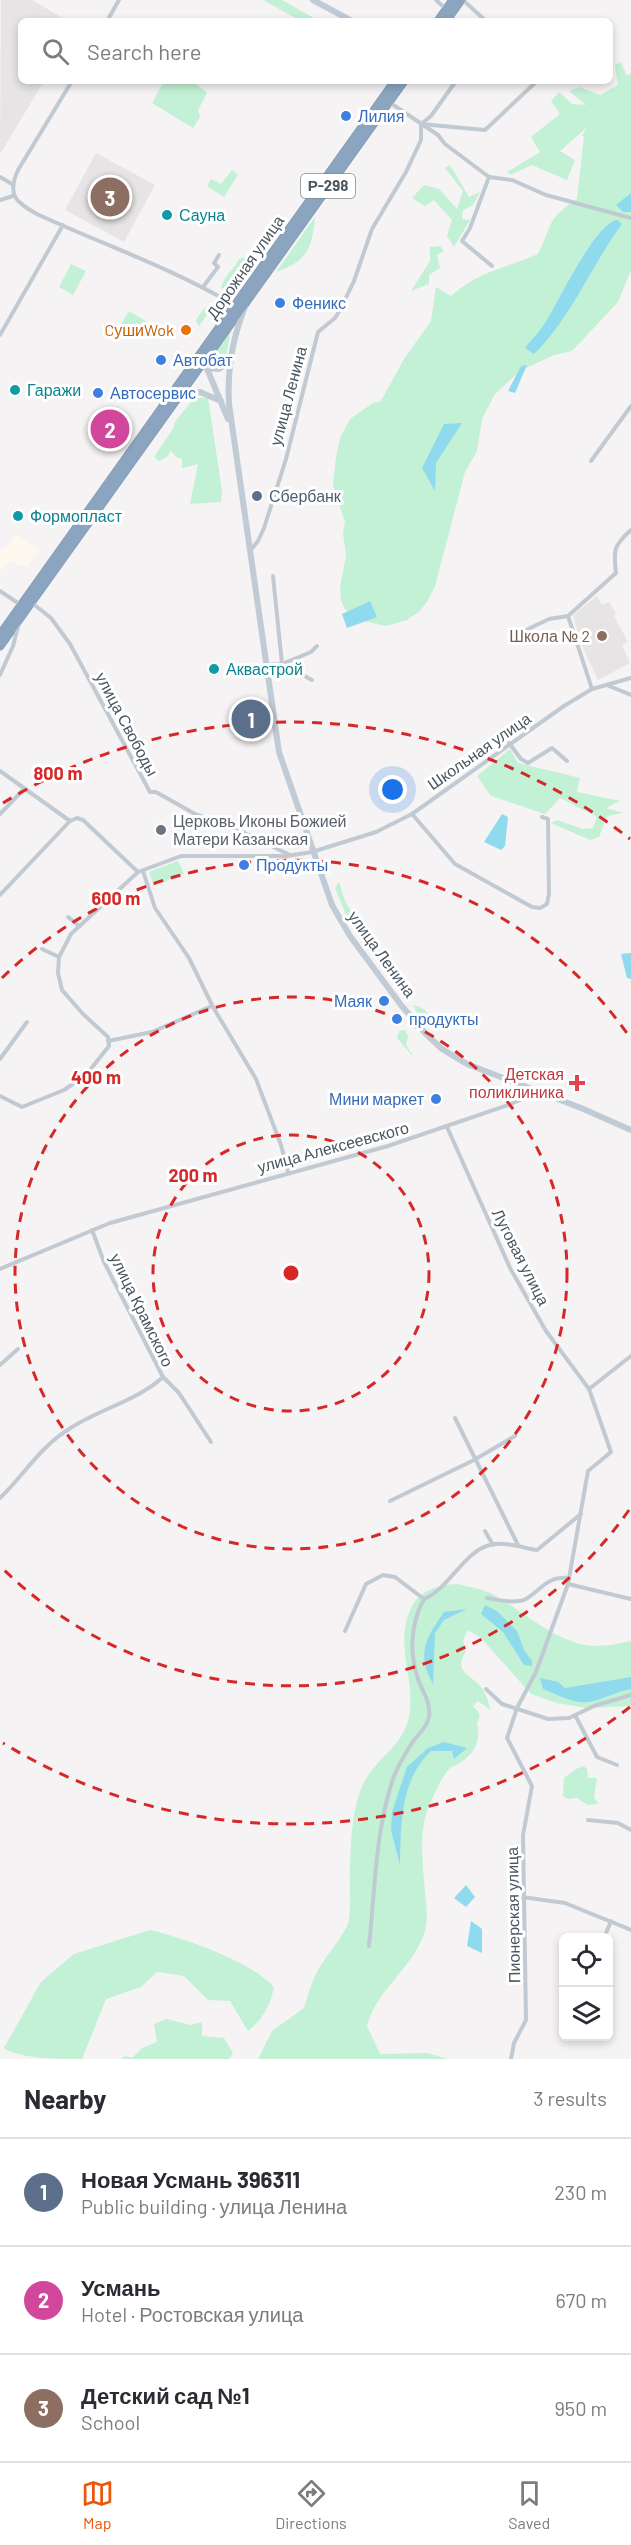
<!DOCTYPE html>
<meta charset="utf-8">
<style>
body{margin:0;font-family:Barlow,sans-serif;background:#f2f2f3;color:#2b2b33}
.controls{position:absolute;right:18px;bottom:18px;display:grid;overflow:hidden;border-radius:9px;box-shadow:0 3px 9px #0003}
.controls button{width:54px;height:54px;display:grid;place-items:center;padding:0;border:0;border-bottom:2px solid #e1e1e2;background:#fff;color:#2b2b33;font:30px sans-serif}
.you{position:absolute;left:393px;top:790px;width:21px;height:21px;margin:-15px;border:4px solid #fff;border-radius:50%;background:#1a73e8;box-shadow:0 0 0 9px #1a73e833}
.badge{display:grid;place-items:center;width:39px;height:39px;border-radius:50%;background:#ea580c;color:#fff;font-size:20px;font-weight:700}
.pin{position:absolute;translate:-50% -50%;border:3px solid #fff;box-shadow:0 2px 6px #0006}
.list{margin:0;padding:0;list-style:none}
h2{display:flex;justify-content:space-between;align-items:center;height:78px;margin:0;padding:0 24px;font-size:26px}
h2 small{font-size:20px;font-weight:400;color:#7c7c81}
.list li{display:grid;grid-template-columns:39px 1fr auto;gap:18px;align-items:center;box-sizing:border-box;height:108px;padding:0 24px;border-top:2px solid #e1e1e2}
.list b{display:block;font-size:22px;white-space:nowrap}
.list p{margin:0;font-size:20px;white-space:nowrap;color:#7c7c81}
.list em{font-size:20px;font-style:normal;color:#7c7c81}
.icon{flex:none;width:33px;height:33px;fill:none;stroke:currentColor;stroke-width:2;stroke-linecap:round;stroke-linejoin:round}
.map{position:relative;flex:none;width:631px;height:2059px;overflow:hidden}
.search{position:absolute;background:#fff;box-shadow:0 3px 9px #0003;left:18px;right:18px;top:18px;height:66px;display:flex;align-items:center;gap:15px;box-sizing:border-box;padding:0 21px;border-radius:9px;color:#7c7c81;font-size:22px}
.sheet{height:402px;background:#fff}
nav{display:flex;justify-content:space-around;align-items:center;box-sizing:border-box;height:84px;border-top:2px solid #e1e1e2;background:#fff;font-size:16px;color:#7c7c81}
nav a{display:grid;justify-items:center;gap:3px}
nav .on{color:#ea580c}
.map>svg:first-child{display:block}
</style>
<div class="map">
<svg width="631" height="2059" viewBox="0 0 631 2059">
<rect width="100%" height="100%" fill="#f5f3f3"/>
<path fill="#fdf9ef" d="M15 534 39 550 28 566H21L10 560 3 570 0 568V549H5Z"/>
<g fill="#e6e4e5">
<path d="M1 0H32L68 21H21V81H44L0 154Z"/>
<path d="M96 153 155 185 124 242 65 210Z"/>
<path d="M597 596 602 605 609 602 616 614 614 616 628 642 622 645 630 663 598 680 581 643 573 615Z"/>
</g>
<g fill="#c3f1d5">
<path d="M263 0H282L319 21H301Z"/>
<path d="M621 62 627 76 631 73V270L618 302 572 351 554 355 520 371 495 394 482 419 477 451 465 472 435 586 428 600 420 611 407 620 386 626 359 620 345 609 341 601 340 588 346 555 343 533 345 522 333 485 336 457 340 438 350 419 373 403 381 401 404 359 431 321 436 287 451 296C481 270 504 269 538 254 553 223 546 220 577 199L584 136H582L586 128 560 151 575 160 567 180 532 165 510 175 507 172 540 152 531 137 560 114 551 101 559 92 572 104 586 105 569 91 579 87 600 95 618 85 615 65Z"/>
<path d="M164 81H193L207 93 198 110 200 117 193 128 152 103Z"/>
<path d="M450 165 469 197 480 192 473 205 463 210 462 219 470 220 454 247 447 236 452 220 434 200 425 206 412 198 424 185 439 189 457 209 463 191 445 168Z"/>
<path d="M232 170 238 175 224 197 207 186 211 179 221 184Z"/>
<path d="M315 217C312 249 307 261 276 272Z"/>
<path d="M440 246 444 251 437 255 440 268 429 275V284L411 291 430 261V247Z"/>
<path d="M246 257 249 260 225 289 221 288C223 277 234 269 239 259Z"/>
<path d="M71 264 86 271 73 295 59 287Z"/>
<path d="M215 303 199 326 196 321C201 311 205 306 215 303Z"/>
<path d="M129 311 149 323 139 337 120 326Z"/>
<path d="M231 330 226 356 218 365 211 364 210 359Z"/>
<path d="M193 398H208L222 491 221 502 190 504 198 464 182 468V459L176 457 171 451 167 457 159 461 154 457 173 429C175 416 188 410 193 398Z"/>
<path d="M510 749 518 763 580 778 577 792 620 801 606 808 624 813 607 816 599 837 590 840 551 823 557 820 583 829 593 828 597 817 560 798 545 814 491 796 477 776Z"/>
<path d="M178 861 184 874 154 886 149 872Z"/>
<path d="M339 882 345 901 361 930 358 932 349 922 335 888Z"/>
<path d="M413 1005C423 1007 429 1013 433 1022L427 1024 416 1011Z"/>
<path d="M405 1030 408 1036 406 1045 415 1059 397 1038 399 1031Z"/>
<path d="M457 1584C470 1587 484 1589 496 1596 525 1613 551 1638 585 1645 600 1648 616 1644 631 1641V1706L586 1708 557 1703 531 1694 481 1638 468 1630 463 1640 466 1651C453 1672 469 1673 481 1687 486 1692 488 1703 491 1710L478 1701 473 1706C479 1712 482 1715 477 1723 481 1740 475 1753 461 1762 457 1765 452 1766 449 1769 441 1778 434 1795 429 1806 418 1831 423 1865 425 1892 426 1906 429 1920 424 1934 412 1969 376 1990 367 2026L380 2054 427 2053 448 2059H258L272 2031 304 2008C309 1992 313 1976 323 1962 331 1949 342 1938 348 1924 351 1912 350 1899 350 1887 350 1857 350 1805 366 1779 378 1758 401 1746 408 1721 418 1681 393 1648 411 1608 419 1590 439 1585 457 1584Z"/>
<path d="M584 1766 587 1769 588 1778H597L594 1797 598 1804 588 1805 577 1798 568 1799 563 1796 564 1778 576 1769Z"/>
<path d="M150 1930C183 1938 251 1961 274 1987 270 2006 263 2019 248 2031L230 2001 208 2000 184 1976 157 1972 141 1987 106 1999 82 2059C59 2059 20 2059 4 2048L41 1982 74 1954Z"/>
<path d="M167 2019 190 2025 202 2022V2036L224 2038 233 2053 229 2059H121L125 2056 132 2058 142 2048 157 2042 154 2024Z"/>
</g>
<g fill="#90daee">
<path d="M631 193V212H623L616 205Z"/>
<path d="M617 220 622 224C591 266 571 318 534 354L525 348C533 338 542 329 548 318 561 297 595 224 617 220Z"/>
<path d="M527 365 515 393 508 391 521 366Z"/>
<path d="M462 423 436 463 435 491 422 468 444 424Z"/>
<path d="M370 601 377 617 347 628 342 614Z"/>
<path d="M502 814 508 817 505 846 501 850 484 842Z"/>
<path d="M631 953V979L627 978 621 954Z"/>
<path d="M485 1605 497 1611 517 1631 524 1650 532 1661V1666L524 1665 503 1632 481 1614Z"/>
<path d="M467 1609 444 1620 435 1633 433 1684C416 1653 426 1638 444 1612Z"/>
<path d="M631 1677V1689C617 1692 607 1697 594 1701 577 1706 558 1695 543 1689L540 1678 558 1682 565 1688Z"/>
<path d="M444 1742 467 1748 454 1759 452 1751H431C400 1780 401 1825 400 1865L391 1830 392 1812 407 1767 428 1748Z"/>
<path d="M466 1885 475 1897 466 1907 454 1898Z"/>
<path d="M471 1921 482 1929V1953L467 1946Z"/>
</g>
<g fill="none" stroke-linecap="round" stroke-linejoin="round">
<defs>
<g id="highway">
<path d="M438 21 453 0"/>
<path d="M446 21 461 0"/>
<path d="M0 635 395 81"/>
<path d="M0 646 404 81"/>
</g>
</defs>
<use href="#highway" stroke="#7690ad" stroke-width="9"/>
<g stroke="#c1cad2" stroke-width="4">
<path d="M436 0 446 9"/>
<path d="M463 0 486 21"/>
<path d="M107 21 119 0"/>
<path d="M72 81 18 170C6 196 17 203 39 215 104 245 172 268 234 305"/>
<path d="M389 102 438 135 445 144 489 177"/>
<path d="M421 124 485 130 537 81"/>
<path d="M421 124 431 116 456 81"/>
<path d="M0 177 12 184"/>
<path d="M489 177 512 180 546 195 631 218"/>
<path d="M489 177 470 228 462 241 492 266"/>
<path d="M0 200 13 196"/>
<path d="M203 287 218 267 214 263 219 255"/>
<path d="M0 335 63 225"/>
<path d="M591 461 631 406"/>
<path d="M250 551 258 541 264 528 286 459 318 332 335 318 340 310 354 281 372 229 406 172 421 140V124"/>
<path d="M0 591 21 605"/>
<path d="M32 603 51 618 70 644 150 792H156L195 814 232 827 290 855"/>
<path d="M568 616 592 689"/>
<path d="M522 632 549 619 568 616 616 573C613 550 614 545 631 530"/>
<path d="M266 665 282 664 273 576"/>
<path d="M0 675 13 646 19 623"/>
<path d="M312 680 282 664 311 652 317 646"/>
<path d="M609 686 631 695"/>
<path d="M509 743 521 759 528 763 552 748 567 761"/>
<path d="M0 771 70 821 77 818 83 820 138 872"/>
<path d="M0 814 23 790"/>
<path d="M412 814 455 864 532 907 540 908 547 904 549 894 548 819 542 817"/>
<path d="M143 871 155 908 189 958 213 1007 256 1079 281 1145 288 1172"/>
<path d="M0 895 70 821"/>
<path d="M68 917 79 926"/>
<path d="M42 949 59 957"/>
<path d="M108 1041 152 1032 212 1006"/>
<path d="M0 1059 27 1022"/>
<path d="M0 1096 22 1107 64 1090 86 1075 109 1046 108 1037 83 1014 62 990 58 973 59 957 71 934 138 872 181 856H287L312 852 376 832 412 814 564 706 592 689 631 678"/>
<path d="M447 1127 510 1268 546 1331 589 1389"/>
<path d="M0 1269 110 1223 388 1146 511 1104 524 1098 530 1089"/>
<path d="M0 1365 18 1349"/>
<path d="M163 1377 179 1393 211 1442"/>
<path d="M455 1418 518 1545"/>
<path d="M0 1498C24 1475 40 1447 69 1429 99 1409 137 1401 163 1377L104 1262 92 1230"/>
<path d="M390 1501 474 1460 515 1436"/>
<path d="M485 1531 493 1545"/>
<path d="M568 1584 631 1599"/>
<path d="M487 1598C498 1600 515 1604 526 1599 543 1589 546 1576 569 1578"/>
<path d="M345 1631 366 1584 383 1575 395 1577 424 1599"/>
<path d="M486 1689 502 1704 548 1719 569 1718 594 1706 631 1695"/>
<path d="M575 1715 597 1757 617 1765"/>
<path d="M588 1820 618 1823 631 1830"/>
<path d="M522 1897 565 1903 631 1930"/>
<path d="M604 1938 611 1921"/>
<path d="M369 1946C375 1891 375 1832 393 1779 397 1767 405 1754 412 1743 418 1734 427 1728 429 1717 431 1704 424 1694 419 1682 409 1655 410 1624 424 1599 449 1589 464 1551 490 1545 505 1541 523 1548 537 1550L581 1514"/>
<path d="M511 2059 514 2043 526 2020 523 1835 532 1786 507 1738 517 1708 536 1672 568 1584 588 1471 611 1452 589 1389 631 1356"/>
</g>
<g stroke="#c1cbd6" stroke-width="6">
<path d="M313 0 352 21"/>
<path d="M245 307C232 339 227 369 229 404L279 752 332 905 350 936 401 1005 426 1034 442 1049 467 1064 581 1108 631 1130"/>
<path d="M203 359 228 419"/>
<path d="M206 368 219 369 229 363"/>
<path d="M178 398 200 392 221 401"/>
</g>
<use href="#highway" stroke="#8ba5c1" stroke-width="8"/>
</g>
<g fill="none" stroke="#d62828" stroke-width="3" stroke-dasharray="10 8">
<circle cx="291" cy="1273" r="138"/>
<circle cx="291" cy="1273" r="276"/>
<path d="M629 1510A413 413 0 0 1 2 1568M2 978A413 413 0 0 1 629 1036"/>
<path d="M630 1707A551 551 0 0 1 3 1743M3 803A551 551 0 0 1 630 839"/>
</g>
<g fill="#3f7fe0" stroke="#fff" stroke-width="2">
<circle cx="346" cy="116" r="6"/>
<circle cx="280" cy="303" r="6"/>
<circle cx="161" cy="360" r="6"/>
<circle cx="98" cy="393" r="6"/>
<circle cx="244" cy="865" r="6"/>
<circle cx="384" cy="1001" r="6"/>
<circle cx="397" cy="1019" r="6"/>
<circle cx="436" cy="1099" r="6"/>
</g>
<g fill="#0f9aa8" stroke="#fff" stroke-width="2">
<circle cx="167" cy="215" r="6"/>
<circle cx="15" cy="390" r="6"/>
<circle cx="18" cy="516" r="6"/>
<circle cx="214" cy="669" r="6"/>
</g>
<circle fill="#e8710a" stroke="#fff" stroke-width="2" cx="186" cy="330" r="6"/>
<circle fill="#5c6f8a" stroke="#fff" stroke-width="2" cx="257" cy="496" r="6"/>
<circle fill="#8d6e63" stroke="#fff" stroke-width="2" cx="602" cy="636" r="6"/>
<circle fill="#6b7280" stroke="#fff" stroke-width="2" cx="161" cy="830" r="6"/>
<path fill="#e0444e" stroke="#fff" stroke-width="2" d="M574 1074h6v6h6v6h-6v6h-6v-6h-6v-6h6z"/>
<g text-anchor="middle" stroke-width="6" stroke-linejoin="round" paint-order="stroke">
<rect fill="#fff" stroke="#808990" stroke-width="1.5" x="301" y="174" width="54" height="24" rx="4.5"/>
<g font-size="15" font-weight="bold" fill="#4a5661">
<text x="328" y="191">Р-298</text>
</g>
<g font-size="16" fill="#366cbe" stroke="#fff" text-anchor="start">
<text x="358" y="122">Лилия</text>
<text x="292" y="309">Феникс</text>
<text x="173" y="366">Автобат</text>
<text x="110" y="399">Автосервис</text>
<text x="256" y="871">Продукты</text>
<text x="372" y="1007" text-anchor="end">Маяк</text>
<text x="409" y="1025">продукты</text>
<text x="424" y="1105" text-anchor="end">Мини маркет</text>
</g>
<g font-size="16" fill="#0d838f" stroke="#fff" text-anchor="start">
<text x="179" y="221">Сауна</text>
<text x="27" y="396">Гаражи</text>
<text x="30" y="522">Формопласт</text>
<text x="226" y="675">Аквастрой</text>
</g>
<g font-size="16" fill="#4a5661" stroke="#fff">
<text transform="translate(245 267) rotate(-55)" y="6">Дорожная улица</text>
<text transform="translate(288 396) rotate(-75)" y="6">улица Ленина</text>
<text transform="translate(127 724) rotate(62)" y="6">улица Свободы</text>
<text transform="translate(479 751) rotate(-35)" y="6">Школьная улица</text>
<text transform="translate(382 954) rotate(54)" y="6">улица Ленина</text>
<text transform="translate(333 1147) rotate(-15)" y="6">улица Алексеевского</text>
<text transform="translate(521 1257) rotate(63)" y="6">Луговая улица</text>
<text transform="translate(142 1310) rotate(64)" y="6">улица Крамского</text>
<text transform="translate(513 1915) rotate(-91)" y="6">Пионерская улица</text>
</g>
<g font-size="16" fill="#c56008" stroke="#fff" text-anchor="end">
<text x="174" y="336">CушиWok</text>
</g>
<g font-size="16" fill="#4e5e75" stroke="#fff" text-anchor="start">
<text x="269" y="502">Сбербанк</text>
</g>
<g font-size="16" fill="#785e54" stroke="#fff" text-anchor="end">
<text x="590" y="642">Школа № 2</text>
</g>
<g font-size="16" fill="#5b616d" stroke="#fff" text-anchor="start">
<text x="173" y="827">Церковь Иконы Божией<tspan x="173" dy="18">Матери Казанская</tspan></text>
</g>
<g font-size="16" fill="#be3a42" stroke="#fff" text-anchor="end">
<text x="564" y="1080">Детская<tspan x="564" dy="18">поликлиника</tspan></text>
</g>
</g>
<circle cx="291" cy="1273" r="9" fill="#d62828" stroke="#fff" stroke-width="3"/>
<g font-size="18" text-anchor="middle" font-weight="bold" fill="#d62828" stroke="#fff" stroke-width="6" stroke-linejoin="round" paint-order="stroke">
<text x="58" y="780">800 m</text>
<text x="116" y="905">600 m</text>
<text x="96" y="1084">400 m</text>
<text x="193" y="1182">200 m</text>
</g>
</svg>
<div class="controls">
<button><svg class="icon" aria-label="locate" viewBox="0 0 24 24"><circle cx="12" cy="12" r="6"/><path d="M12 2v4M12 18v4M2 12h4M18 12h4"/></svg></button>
<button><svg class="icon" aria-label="layers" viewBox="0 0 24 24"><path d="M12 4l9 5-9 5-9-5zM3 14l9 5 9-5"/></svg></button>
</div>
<div class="you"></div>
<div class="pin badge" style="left:251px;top:719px;background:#5c6f8a">1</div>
<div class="pin badge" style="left:110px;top:429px;background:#d1479c">2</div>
<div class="pin badge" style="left:110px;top:197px;background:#8d6e63">3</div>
<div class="search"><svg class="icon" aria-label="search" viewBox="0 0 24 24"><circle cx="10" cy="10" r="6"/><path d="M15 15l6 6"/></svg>Search here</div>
</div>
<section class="sheet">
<h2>Nearby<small>3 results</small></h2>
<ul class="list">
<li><span class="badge" style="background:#5c6f8a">1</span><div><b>Новая Усмань 396311</b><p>Public building · улица Ленина</p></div><em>230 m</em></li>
<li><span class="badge" style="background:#d1479c">2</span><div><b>Усмань</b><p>Hotel · Ростовская улица</p></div><em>670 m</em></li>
<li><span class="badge" style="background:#8d6e63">3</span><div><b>Детский сад №1</b><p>School</p></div><em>950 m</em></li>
</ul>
</section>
<nav>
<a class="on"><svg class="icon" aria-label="map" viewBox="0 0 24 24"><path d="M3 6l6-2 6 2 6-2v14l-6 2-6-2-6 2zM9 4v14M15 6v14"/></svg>Map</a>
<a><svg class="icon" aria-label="directions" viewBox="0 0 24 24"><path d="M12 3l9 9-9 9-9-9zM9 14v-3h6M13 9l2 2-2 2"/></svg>Directions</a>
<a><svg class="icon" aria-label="saved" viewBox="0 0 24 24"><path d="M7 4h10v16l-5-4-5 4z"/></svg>Saved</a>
</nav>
